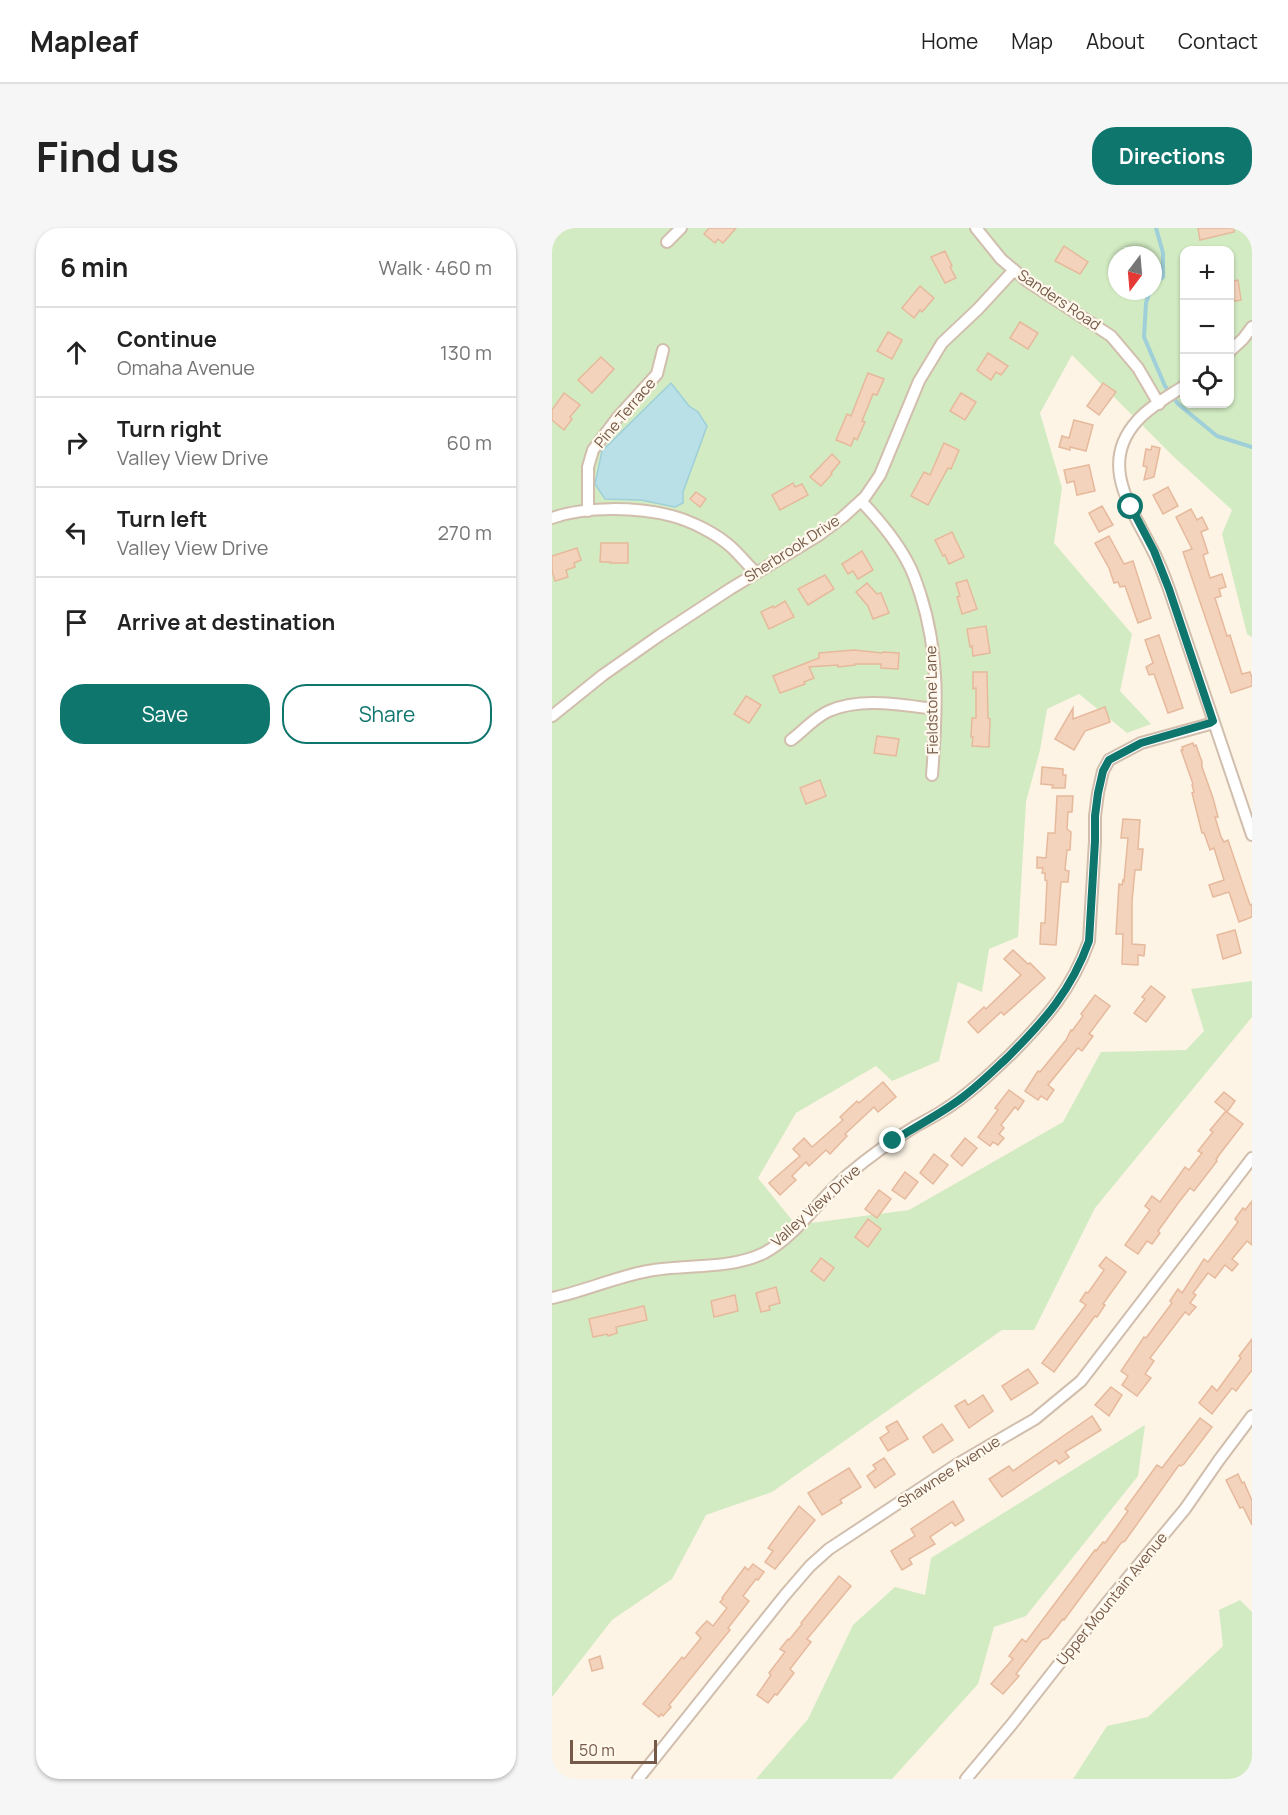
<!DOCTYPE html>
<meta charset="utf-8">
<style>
body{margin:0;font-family:Manrope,sans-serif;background:#f6f6f6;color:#222}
.controls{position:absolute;right:18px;top:18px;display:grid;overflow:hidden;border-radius:12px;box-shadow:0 2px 4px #0004}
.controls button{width:54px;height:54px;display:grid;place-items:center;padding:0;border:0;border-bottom:2px solid #e0e0e0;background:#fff;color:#222;font:30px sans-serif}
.compass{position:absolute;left:556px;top:18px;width:54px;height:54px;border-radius:50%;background:#fff;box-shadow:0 2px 4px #0004;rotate:196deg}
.scale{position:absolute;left:18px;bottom:15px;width:87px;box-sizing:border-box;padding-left:6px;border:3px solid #765a49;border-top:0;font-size:16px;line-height:21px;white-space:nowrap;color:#765a49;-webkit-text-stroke:4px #fff8ec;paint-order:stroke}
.stop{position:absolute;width:18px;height:18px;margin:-14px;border:4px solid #0f766e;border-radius:50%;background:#fff}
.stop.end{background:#0f766e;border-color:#fff;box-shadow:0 2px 6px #0008}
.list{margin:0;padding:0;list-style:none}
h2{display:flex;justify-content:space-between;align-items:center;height:78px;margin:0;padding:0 24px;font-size:26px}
h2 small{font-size:20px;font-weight:400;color:#767676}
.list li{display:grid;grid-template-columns:39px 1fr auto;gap:18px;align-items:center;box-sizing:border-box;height:90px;padding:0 24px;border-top:2px solid #e0e0e0}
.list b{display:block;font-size:22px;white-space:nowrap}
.list p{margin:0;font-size:20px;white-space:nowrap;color:#767676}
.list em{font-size:20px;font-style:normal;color:#767676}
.actions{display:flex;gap:12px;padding:18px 24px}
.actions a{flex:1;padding:14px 0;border:2px solid #0f766e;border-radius:24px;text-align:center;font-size:21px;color:#0f766e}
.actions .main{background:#0f766e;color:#fff}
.icon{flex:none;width:33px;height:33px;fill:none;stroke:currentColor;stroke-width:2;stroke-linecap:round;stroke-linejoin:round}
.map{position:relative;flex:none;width:700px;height:1551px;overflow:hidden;border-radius:24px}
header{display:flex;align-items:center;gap:36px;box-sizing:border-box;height:84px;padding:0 30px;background:#fff;border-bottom:2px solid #e0e0e0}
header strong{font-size:28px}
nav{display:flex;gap:33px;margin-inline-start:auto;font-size:21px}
.intro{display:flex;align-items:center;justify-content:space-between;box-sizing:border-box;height:144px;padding:0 36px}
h1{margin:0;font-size:42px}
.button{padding:15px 27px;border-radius:24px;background:#0f766e;color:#fff;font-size:21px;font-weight:700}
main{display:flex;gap:36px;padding:0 36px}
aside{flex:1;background:#fff;border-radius:24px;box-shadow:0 2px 4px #0004}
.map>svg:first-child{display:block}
</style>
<header>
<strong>Mapleaf</strong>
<nav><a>Home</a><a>Map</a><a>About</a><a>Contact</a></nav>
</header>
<div class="intro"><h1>Find us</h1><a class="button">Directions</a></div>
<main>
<aside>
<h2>6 min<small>Walk · 460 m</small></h2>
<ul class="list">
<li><svg class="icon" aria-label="ahead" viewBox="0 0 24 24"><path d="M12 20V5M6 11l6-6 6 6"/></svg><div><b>Continue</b><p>Omaha Avenue</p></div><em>130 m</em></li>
<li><svg class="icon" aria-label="right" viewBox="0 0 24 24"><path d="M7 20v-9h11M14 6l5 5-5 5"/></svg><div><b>Turn right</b><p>Valley View Drive</p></div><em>60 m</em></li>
<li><svg class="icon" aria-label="left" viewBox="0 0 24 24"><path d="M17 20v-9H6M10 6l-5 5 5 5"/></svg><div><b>Turn left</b><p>Valley View Drive</p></div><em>270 m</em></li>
<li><svg class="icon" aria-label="arrive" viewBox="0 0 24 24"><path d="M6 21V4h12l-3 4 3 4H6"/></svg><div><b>Arrive at destination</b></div></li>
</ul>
<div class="actions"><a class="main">Save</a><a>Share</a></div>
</aside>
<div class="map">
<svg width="700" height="1551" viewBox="0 0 700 1551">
<rect width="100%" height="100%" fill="#fdf4e5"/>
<g fill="#d2ebc3" fill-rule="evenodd">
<path d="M0 0H700V409L695 406 670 306 680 282 622 229 520 127 488 185 510 260 502 315 580 406 568 463 599 496 575 505 527 466 495 481 488 522 474 574 466 709 437 721 430 764 406 754 387 833 340 853 324 838 244 885 206 950 244 997 357 982 511 894 549 824 634 822 652 803 639 761 700 753V789L543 980 482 1102H450L220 1264 154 1287 120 1351 60 1392 0 1469ZM632 22H678V176H632ZM565 27H601V63H565Z"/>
<path d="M593 1197 586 1248 474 1388 442 1399 426 1456 340 1551H204L256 1491 301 1397 343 1359 373 1367 379 1330Z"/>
<path d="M688 1372 700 1384V1551H521L555 1498 596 1489 671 1418 667 1382Z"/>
</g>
<path fill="#b9e0e7" stroke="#9fcfd9" stroke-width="1.5" d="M119 155 137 178 146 184 155 198 131 264V275L123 279 89 272 53 271 43 256 50 223Z"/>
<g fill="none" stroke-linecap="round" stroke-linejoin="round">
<g stroke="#9fcfd9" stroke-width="4">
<path d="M601 56 611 49V25L604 0"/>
<path d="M598 63 594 75 592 109 613 158 626 176 665 208 700 219"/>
</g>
</g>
<g fill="#f3d3bc" stroke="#e6b99c" stroke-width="1.5">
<path d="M157 0H184L171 15 166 11 163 15 152 6Z"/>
<path d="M646 0H682V4L648 12Z"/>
<path d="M512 18 536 34 528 46 503 33Z"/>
<path d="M393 23 400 38 398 39 404 50 393 55 379 29Z"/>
<path d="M686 52 689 72 678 74V54Z"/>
<path d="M368 58 382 70 370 84 368 82 362 90 350 80Z"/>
<path d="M468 94 486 105 476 121 458 110Z"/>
<path d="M336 104 350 112 340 131 325 123Z"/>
<path d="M436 125 456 138 449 147 444 144 439 152 425 142Z"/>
<path d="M49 129 62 141 40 165 26 152Z"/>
<path d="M316 145 332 151 325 167 321 166 310 193 313 194 305 212 302 210 299 218 284 212 295 186 299 188Z"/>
<path d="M551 155 564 164 547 187 535 178Z"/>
<path d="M12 165 28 177 18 189 20 191 12 202 0 192V182Z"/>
<path d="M409 165 424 174 413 192 398 183Z"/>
<path d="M522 192 541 197 534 223 518 219V222L507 219 510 208 517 210Z"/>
<path d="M392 215 407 222 399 241 396 240 376 277 359 268 372 244 378 247Z"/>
<path d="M600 218 608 220 602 249 592 252 595 239 591 238 594 221 599 222Z"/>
<path d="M280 226 288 234 279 245 280 246 269 258 258 249Z"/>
<path d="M537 237 543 263 525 267 522 253 515 255 512 242Z"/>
<path d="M241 255 243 259 250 256 256 267 228 282 220 267Z"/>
<path d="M616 259 626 278 611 286 601 267Z"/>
<path d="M144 264 154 271 148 279 138 271Z"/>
<path d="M550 278 561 297 547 304 537 285Z"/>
<path d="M639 281 645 292 650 289 656 301 649 304 656 325 651 327 658 350 670 346 674 359 667 361 669 368 663 370 675 408 678 407 690 446 698 444 700 450V458L679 465 631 324 640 321 624 289Z"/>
<path d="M400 304 412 329 397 336 393 327 391 328 383 312Z"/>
<path d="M557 308 572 336 581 333 599 390 586 395 573 358 568 359 566 354 562 355 557 340 543 315Z"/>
<path d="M49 315H76V335H58V334H48Z"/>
<path d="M25 320 29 332 22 335 23 339 14 342 16 349 3 353 0 343V328Z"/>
<path d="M310 323 321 342 306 351 301 343 296 346 290 336Z"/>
<path d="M273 347 282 361 256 377 246 361Z"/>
<path d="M415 352 425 381 410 386 405 369 408 368 404 355Z"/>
<path d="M315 355 325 366 329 365 337 385 321 391 316 378 304 364Z"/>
<path d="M233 373 242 389 217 401 209 384 221 378 222 380Z"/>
<path d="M434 398 438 425 421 428 420 418 418 419 415 401Z"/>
<path d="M607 407 631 480 616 485 602 446 597 447 594 439 601 435 593 412Z"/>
<path d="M302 422 330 425 331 424 347 425 346 441 329 440V436H303V437L286 439V437L257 439 262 450 252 454 253 456 228 465 221 448 267 430V425Z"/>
<path d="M421 444H435L436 490 438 491 437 519 420 518 421 509H419L420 490H424V460L421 461Z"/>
<path d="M194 468 209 477 197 495 182 486Z"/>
<path d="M553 479 558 494 533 503 522 522 503 511 521 480V491Z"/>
<path d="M325 508 347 511 344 528 322 525Z"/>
<path d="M641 515 642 518 644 517 650 534V539L661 570 666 589H663L669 609 672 614 676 612 698 677 700 676V689L687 694 677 664 661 669 657 657 672 652 662 620 658 622 652 605H650L640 565 642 564 640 557 641 556 629 522H631L630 519Z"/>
<path d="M490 539 511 541V547H514L513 560H500L501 557 489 556Z"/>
<path d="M268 552 274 568 254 576 248 560Z"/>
<path d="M505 568H521L520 584H516L515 601 519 604 518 622H515L513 642 517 643 516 654H509L504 717 488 716 489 695H493L495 653 493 652V645H490L491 640H485V629L494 630 496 605H503Z"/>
<path d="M571 591 588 592 586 621H591L589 642H583L580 673V716L593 717 592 728 586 727V737L570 736 571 706H564L567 656 570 657 571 652 572 653 576 610H569Z"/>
<path d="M683 702 689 725 671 731 665 707Z"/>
<path d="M461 722 476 736 478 735 493 750 452 787 449 784 426 805 416 794 432 779 434 781 469 747 452 731Z"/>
<path d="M599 758 613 769 594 794 582 785 593 771 590 769Z"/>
<path d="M543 767 558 778 537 806 541 808 530 823 526 820 496 857 502 862 495 872 489 868 486 872 473 863 486 843 488 844 514 812 519 802 520 803 531 788 529 786Z"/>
<path d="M331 854 344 869 326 884 322 879 293 906 295 908 278 926 274 922 257 938 254 934 240 948 244 952 228 967 217 955 248 928 241 921 252 910 260 919 291 892 288 889 305 873 307 875Z"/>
<path d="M457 862 472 873 466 882 463 879 449 897 452 900 447 906 452 910 446 917 441 914 438 918 426 909 446 882 443 880Z"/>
<path d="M672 864 683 873 675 884 691 896 667 927 664 932 665 933 642 963 638 960 627 974 606 1003 608 1005 600 1016 595 1013 586 1026 573 1017 598 982 593 978 600 968 608 974 633 939 637 942 650 925 646 923 661 904 658 902 674 883 663 874Z"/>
<path d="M413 910 425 920 410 938 399 928Z"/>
<path d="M382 926 396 937 381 956 368 945Z"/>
<path d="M353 944 366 954 353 971 340 962Z"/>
<path d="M327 962 339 971 325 990 313 981Z"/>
<path d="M700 973V1017L695 1013 680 1031 686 1036 680 1043 673 1037 663 1050 656 1045 641 1065 644 1067 638 1075 644 1079 637 1087 633 1084 598 1130 602 1133 593 1146 599 1150 585 1168 570 1157 576 1148 569 1143 592 1109 594 1110 620 1075 618 1073 626 1061 630 1065 652 1031 656 1034 686 994 683 991 691 980 693 982Z"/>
<path d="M316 991 329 1001 316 1019 303 1009Z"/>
<path d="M554 1029 574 1044 551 1076 553 1077 545 1089 543 1088 502 1144 490 1135 534 1077 528 1073 534 1064 536 1065 552 1042 547 1038Z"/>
<path d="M269 1030 282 1040 272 1053 259 1043Z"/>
<path d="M224 1059 228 1075 217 1078 218 1082 209 1084 204 1065Z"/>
<path d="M183 1067 186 1083 162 1089 159 1073Z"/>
<path d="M92 1078 95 1092 64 1099 65 1105 56 1108 55 1106 41 1109 37 1091Z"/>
<path d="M700 1111V1142L684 1163 680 1160 660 1186 647 1175 660 1158 665 1163 689 1130 687 1128Z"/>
<path d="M476 1141 486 1155 459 1172 450 1158Z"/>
<path d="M559 1159 570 1167 557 1188 543 1177Z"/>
<path d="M431 1167 441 1183 417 1200 403 1178 413 1172 416 1177Z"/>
<path d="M540 1188 549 1202 513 1224 517 1229 507 1236 504 1232 450 1269 437 1251 457 1238 461 1243Z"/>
<path d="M648 1190 660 1199 657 1203 632 1236 629 1238 627 1237 573 1313 569 1315 512 1392 511 1391 496 1410 490 1412 464 1446 467 1448 451 1466 439 1456 461 1431 457 1428 470 1411 474 1414 543 1322 544 1323 551 1314 553 1315 576 1283 573 1281 605 1237 610 1240Z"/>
<path d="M345 1193 356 1211 336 1223 328 1210 337 1204 334 1199Z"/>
<path d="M390 1196 401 1212 381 1225 371 1209Z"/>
<path d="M332 1230 343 1246 323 1260 315 1248 324 1241 321 1237Z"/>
<path d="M297 1240 309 1259 288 1272 290 1275 270 1287 256 1265Z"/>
<path d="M686 1246 690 1255 692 1254 700 1273V1297L691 1279 688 1280 674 1252Z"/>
<path d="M401 1273 412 1292 403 1298 400 1294 378 1309 383 1316 357 1331 360 1336 350 1342 339 1323 363 1308 359 1301Z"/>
<path d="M247 1278 263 1292 223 1341 213 1334 221 1323 216 1320Z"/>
<path d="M201 1336 212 1344 206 1352 204 1351 191 1368 197 1373 176 1400 178 1402 117 1477 119 1479 111 1488 109 1486 107 1489 91 1476 130 1429 132 1431 149 1410 144 1405 150 1398 155 1393 161 1398 175 1380 168 1374 171 1371 170 1370 193 1339 196 1342Z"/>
<path d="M287 1348 299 1358 255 1411 259 1414 238 1441 242 1445 225 1467 223 1466 216 1475 205 1467 219 1447 217 1445 233 1424 228 1421 236 1411 237 1412 250 1396 249 1395Z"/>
<path d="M48 1428 51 1440 40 1443 37 1432Z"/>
</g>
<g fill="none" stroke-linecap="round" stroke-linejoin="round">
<defs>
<g id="street">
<path d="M424 0 449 31 475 53 559 108 586 140 607 176"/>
<path d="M699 0 700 4"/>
<path d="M115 14 129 0"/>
<path d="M678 123 691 111 700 99"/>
<path d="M632 158C617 168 597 179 585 193 547 235 578 278 599 319 606 332 612 347 617 361L700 607"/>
<path d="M309 273C328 293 346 314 358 339 362 347 365 356 368 365 388 426 385 484 380 547"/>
<path d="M36 283V239L41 222 66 189 105 146 111 122"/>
<path d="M0 290C34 278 85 279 120 288 139 293 163 305 178 318 187 326 195 336 204 345"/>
<path d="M0 488 51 447 108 407 178 361 267 307 291 289 313 269 328 247 367 153 390 115 426 81 462 42"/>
<path d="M239 512C251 503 263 489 277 483 310 469 348 477 383 481"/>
<path d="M0 1070C33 1063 63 1049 96 1043 132 1036 178 1042 212 1025 246 1007 268 969 298 945 318 928 341 912 364 898 373 893 383 888 392 882 416 867 437 847 458 827 493 792 520 761 537 713L543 613V588L546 565 551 543 557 532 589 515 658 496 661 493"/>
<path d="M86 1551 233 1367 258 1338 277 1321 404 1237 483 1191 529 1153 700 930"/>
<path d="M414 1551 460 1496 554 1376 633 1281 667 1232 700 1188"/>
</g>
</defs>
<use href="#street" stroke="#d1bead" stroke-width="14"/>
<use href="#street" stroke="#fff" stroke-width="10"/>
</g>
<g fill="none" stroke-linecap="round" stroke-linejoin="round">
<path stroke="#0f766e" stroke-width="8" d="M341 913C364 898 389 886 411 869 427 857 441 843 456 829 493 792 519 763 537 713L543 613V588L546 565 551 543 557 532 589 515 658 495 661 493 617 361 602 323 579 279"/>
</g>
<g text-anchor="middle" stroke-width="4.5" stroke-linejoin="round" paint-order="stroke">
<g font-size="15" fill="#765a49" stroke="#fff8ec">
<text transform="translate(507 72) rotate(34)" y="5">Sanders Road</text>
<text transform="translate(73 185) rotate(-50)" y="5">Pine Terrace</text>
<text transform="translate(240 321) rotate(-33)" y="5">Sherbrook Drive</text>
<text transform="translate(380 472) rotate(-91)" y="5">Fieldstone Lane</text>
<text transform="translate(264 978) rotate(-42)" y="5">Valley View Drive</text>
<text transform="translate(397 1244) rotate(-33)" y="5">Shawnee Avenue</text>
<text transform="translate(560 1371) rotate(-51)" y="5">Upper Mountain Avenue</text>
</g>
</g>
</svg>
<div class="controls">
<button>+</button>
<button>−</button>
<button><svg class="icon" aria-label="locate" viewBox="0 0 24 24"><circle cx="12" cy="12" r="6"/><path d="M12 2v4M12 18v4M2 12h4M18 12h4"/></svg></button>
</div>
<svg class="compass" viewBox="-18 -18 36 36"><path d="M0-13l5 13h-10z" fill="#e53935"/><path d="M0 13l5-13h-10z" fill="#767676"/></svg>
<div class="scale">50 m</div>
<div class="stop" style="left:579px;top:279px"></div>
<div class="stop end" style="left:341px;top:913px"></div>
</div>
</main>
